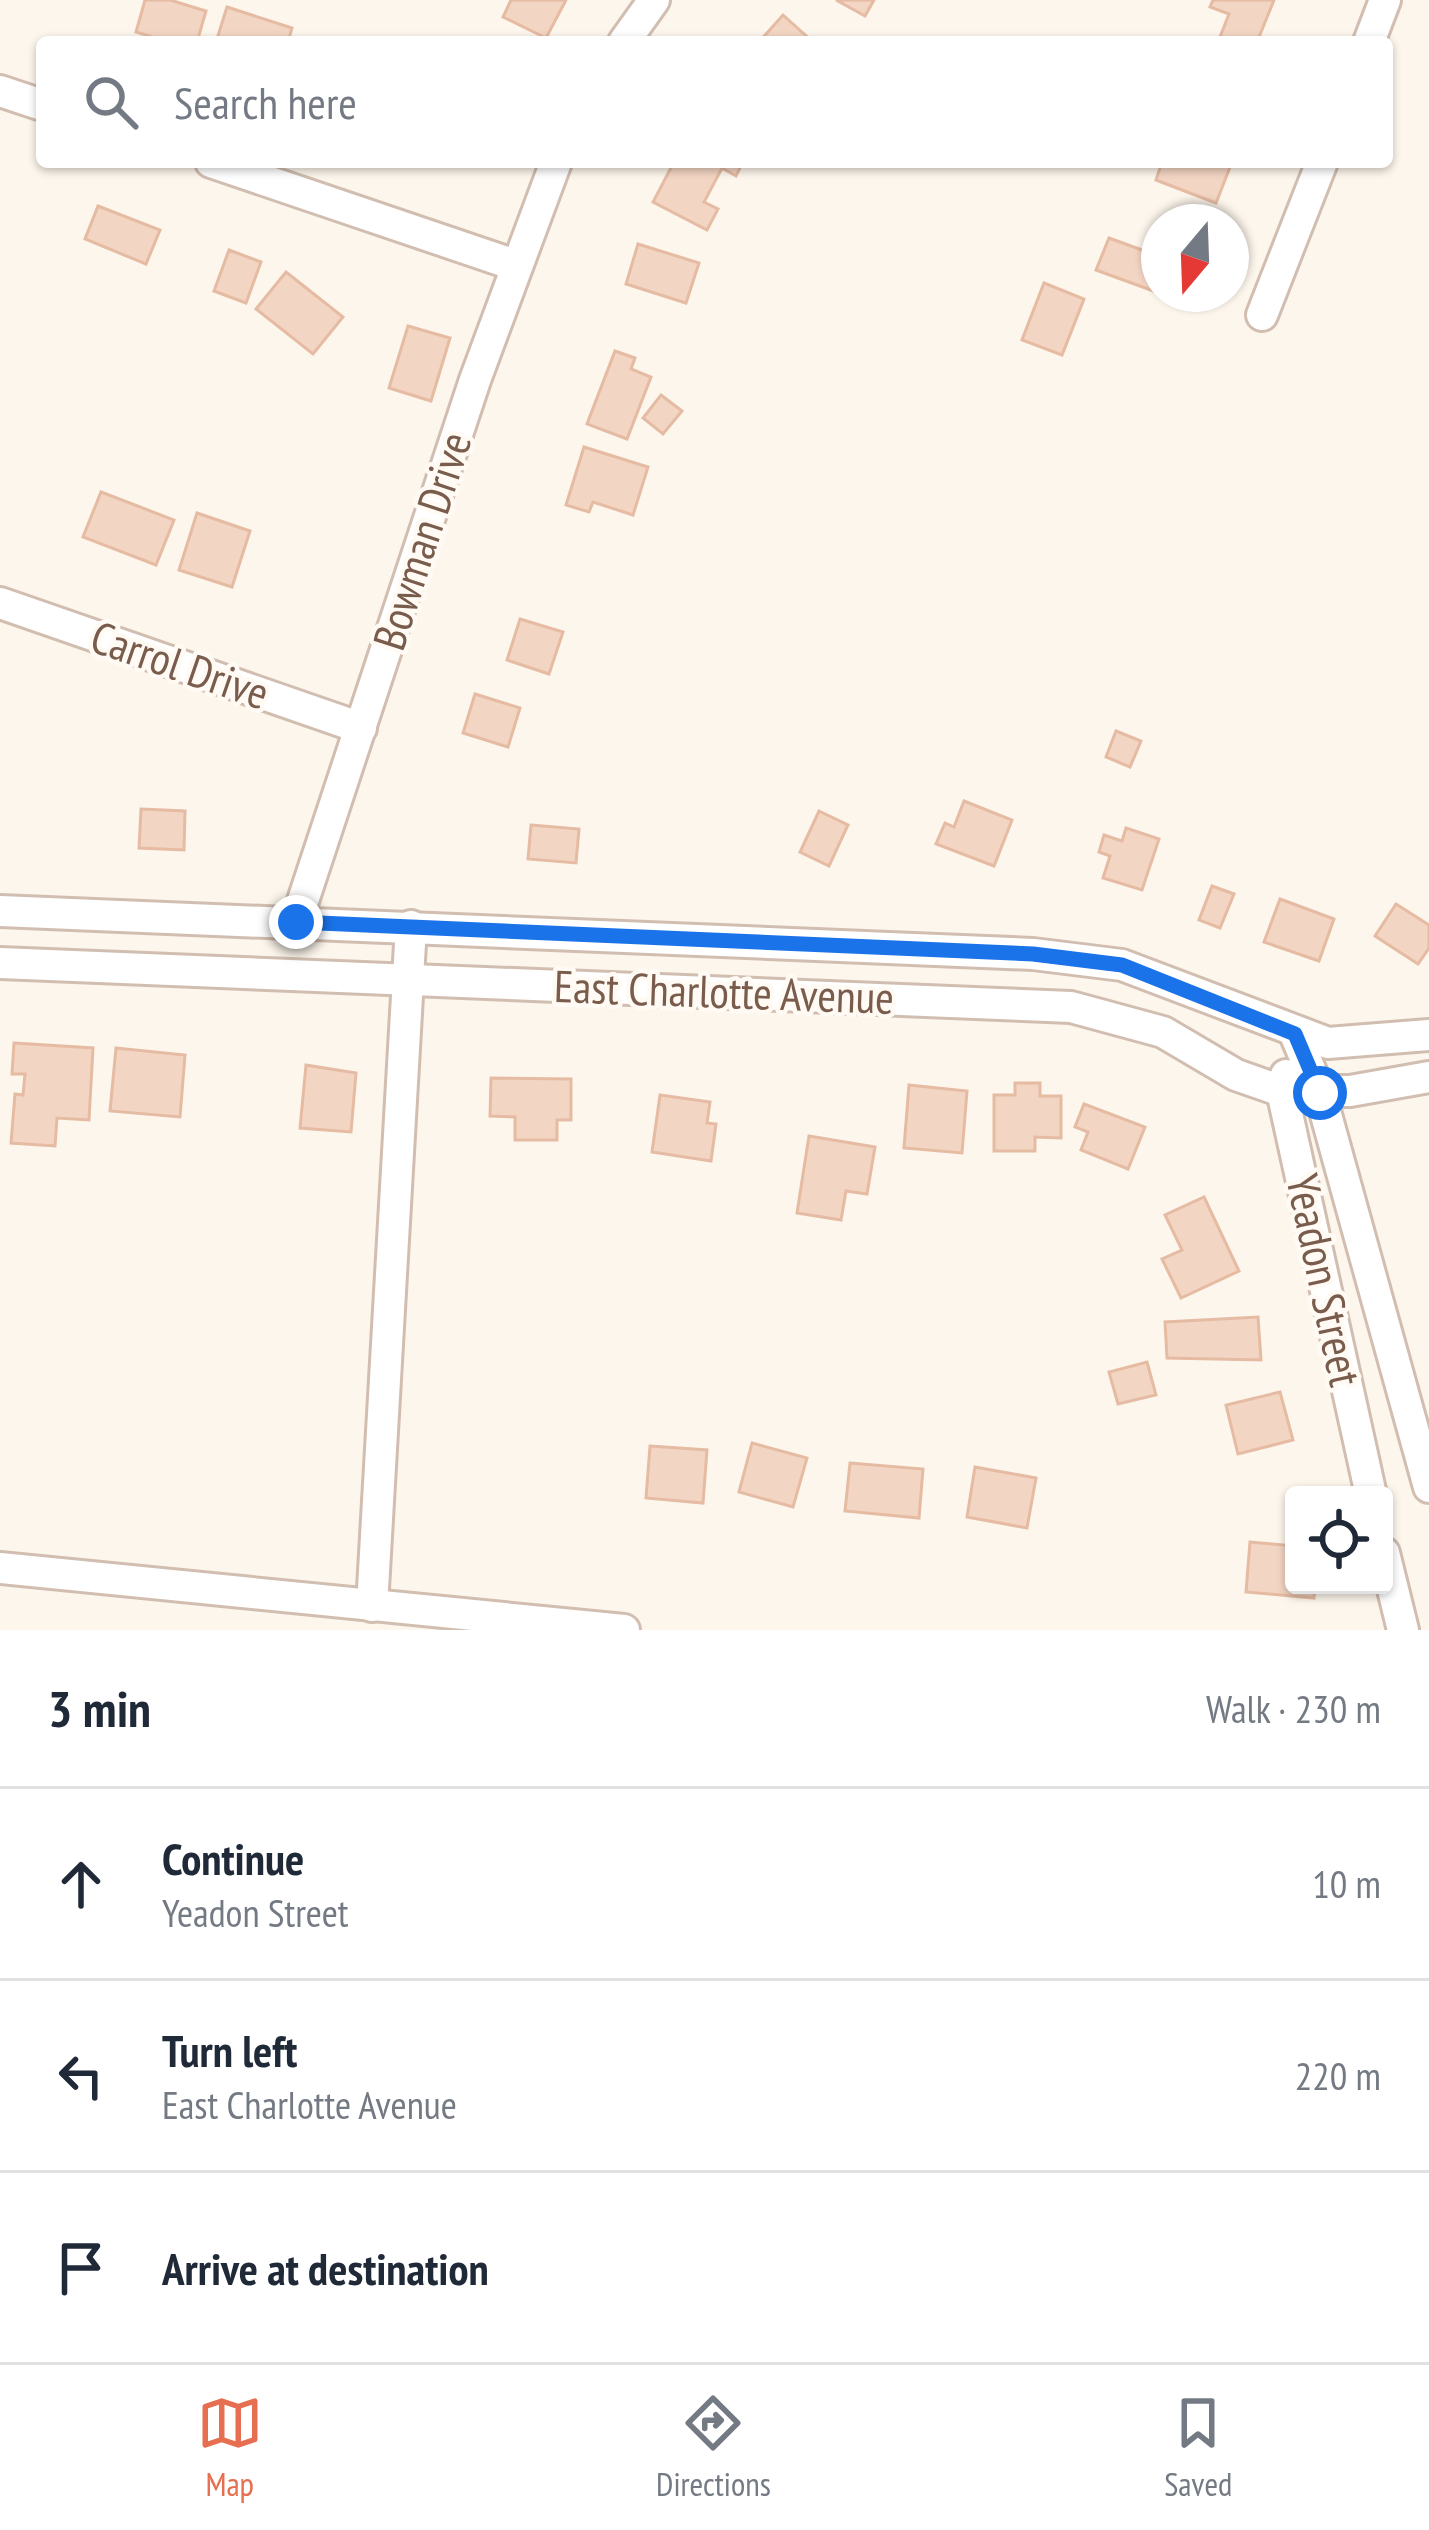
<!DOCTYPE html>
<meta charset="utf-8">
<style>
body{margin:0;font-family:"PT Sans Narrow",sans-serif;background:#f2f2f3;color:#1f2937}
.controls{position:absolute;right:36px;bottom:36px;display:grid;overflow:hidden;border-radius:12px;box-shadow:0 3px 9px #0004}
.controls button{width:108px;height:108px;display:grid;place-items:center;padding:0;border:0;border-bottom:3px solid #e0e1e3;background:#fff;color:#1f2937;font:60px sans-serif}
.compass{position:absolute;left:1141px;top:204px;width:108px;height:108px;border-radius:50%;background:#fff;box-shadow:0 3px 9px #0004;rotate:199deg}
.stop{position:absolute;width:36px;height:36px;margin:-27px;border:9px solid #1a73e8;border-radius:50%;background:#fff}
.stop.end{background:#1a73e8;border-color:#fff;box-shadow:0 3px 12px #0008}
.list{margin:0;padding:0;list-style:none}
h2{display:flex;justify-content:space-between;align-items:center;height:156px;margin:0;padding:0 48px;font-size:51px}
h2 small{font-size:39px;font-weight:400;color:#747a83}
.list li{display:grid;grid-template-columns:78px 1fr auto;gap:36px;align-items:center;box-sizing:border-box;height:192px;padding:0 48px;border-top:3px solid #e0e1e3}
.list b{display:block;font-size:45px;white-space:nowrap}
.list p{margin:0;font-size:39px;white-space:nowrap;color:#747a83}
.list em{font-size:39px;font-style:normal;color:#747a83}
.icon{flex:none;width:66px;height:66px;fill:none;stroke:currentColor;stroke-width:2;stroke-linecap:round;stroke-linejoin:round}
.map{position:relative;flex:none;width:1429px;height:1630px;overflow:hidden}
.search{position:absolute;background:#fff;box-shadow:0 3px 9px #0004;left:36px;right:36px;top:36px;height:132px;display:flex;align-items:center;gap:30px;box-sizing:border-box;padding:0 42px;border-radius:12px;color:#747a83;font-size:45px}
.sheet{height:732px;background:#fff}
nav{display:flex;justify-content:space-around;align-items:center;box-sizing:border-box;height:168px;border-top:3px solid #e0e1e3;background:#fff;font-size:33px;color:#747a83}
nav a{display:grid;justify-items:center;gap:6px}
nav .on{color:#e76f51}
.map>svg:first-child{display:block}
</style>
<div class="map">
<svg width="1429" height="1630" viewBox="0 0 1429 1630">
<rect width="100%" height="100%" fill="#fdf6ec"/>
<g fill="#f3d5c3" stroke="#e6bba3" stroke-width="3">
<path d="M145 0H170L206 11 197 42H168L136 32Z"/>
<path d="M511 0H566L546 38 503 17Z"/>
<path d="M836 0H874L865 16Z"/>
<path d="M1213 0H1274L1257 42H1218L1229 14 1210 7Z"/>
<path d="M227 7 292 28 288 42H216Z"/>
<path d="M783 15 813 42H759Z"/>
<path d="M674 162H743L736 176 722 168 704 202 718 209 707 230 653 202Z"/>
<path d="M1162 162H1232L1216 203 1156 180Z"/>
<path d="M98 206 160 230 146 264 85 239Z"/>
<path d="M1109 238 1153 254 1159 238V293L1096 270Z"/>
<path d="M638 244 699 263 686 303 626 284Z"/>
<path d="M229 250 261 262 246 303 214 291Z"/>
<path d="M286 272 343 317 313 354 256 309Z"/>
<path d="M1044 283 1084 299 1062 355 1022 340Z"/>
<path d="M408 326 450 338 431 401 389 388Z"/>
<path d="M615 351 635 358 631 369 651 377 627 439 587 424Z"/>
<path d="M661 395 682 411 663 434 643 418Z"/>
<path d="M584 447 648 467 633 515 593 502 589 512 566 505Z"/>
<path d="M101 492 174 520 156 565 83 537Z"/>
<path d="M197 513 250 531 232 587 179 570Z"/>
<path d="M520 619 563 632 549 674 507 660Z"/>
<path d="M475 694 520 708 508 747 463 733Z"/>
<path d="M1116 731 1141 741 1130 767 1106 757Z"/>
<path d="M964 801 1012 820 994 866 936 844 945 823 954 827Z"/>
<path d="M141 809 185 811 184 850 139 848Z"/>
<path d="M819 811 848 825 829 866 800 852Z"/>
<path d="M531 825 579 829 576 863 528 859Z"/>
<path d="M1126 828 1159 839 1142 890 1103 878 1110 856 1099 852 1104 835 1122 841Z"/>
<path d="M1212 886 1234 894 1220 928 1199 920Z"/>
<path d="M1280 899 1334 919 1319 961 1264 942Z"/>
<path d="M1396 904 1429 925V948L1418 964 1375 936Z"/>
<path d="M14 1043 93 1048 89 1120 57 1118 55 1146 11 1143 15 1094 23 1095 25 1074H12Z"/>
<path d="M116 1048 185 1055 180 1117 110 1111Z"/>
<path d="M306 1065 356 1073 351 1132 300 1128Z"/>
<path d="M491 1078 571 1079V1120H557V1140H515V1117L490 1116Z"/>
<path d="M1015 1083H1040V1096H1061V1138L1035 1137V1151H994V1095H1015Z"/>
<path d="M909 1085 967 1091 962 1153 904 1148Z"/>
<path d="M660 1095 710 1102 707 1123 716 1124 711 1161 652 1152Z"/>
<path d="M1084 1104 1145 1127 1128 1169 1081 1150 1088 1132 1075 1127Z"/>
<path d="M809 1136 875 1147 867 1194 846 1191 841 1220 797 1213Z"/>
<path d="M1204 1197 1239 1271 1181 1298 1162 1259 1182 1250 1165 1215Z"/>
<path d="M1258 1317 1261 1360 1167 1358 1165 1322Z"/>
<path d="M1147 1362 1156 1395 1118 1404 1109 1372Z"/>
<path d="M1280 1392 1293 1440 1238 1454 1226 1405Z"/>
<path d="M752 1443 807 1458 793 1507 739 1492Z"/>
<path d="M650 1446 707 1450 703 1503 646 1498Z"/>
<path d="M850 1463 923 1469 919 1518 845 1511Z"/>
<path d="M975 1467 1036 1478 1027 1528 967 1517Z"/>
<path d="M1250 1542 1294 1546V1585H1315L1314 1598 1246 1592Z"/>
</g>
<g fill="none" stroke-linecap="round" stroke-linejoin="round">
<defs>
<g id="street">
<path d="M624 42 654 0"/>
<path d="M1369 42 1385 0"/>
<path d="M0 91 42 105"/>
<path d="M211 162 515 265"/>
<path d="M1262 315 1322 162"/>
<path d="M0 603 361 728"/>
<path d="M0 911 1033 954 1122 965 1328 1043 1429 1035"/>
<path d="M296 922 475 380 556 162"/>
<path d="M0 963 1071 1007 1163 1032 1236 1075 1282 1091H1350L1429 1077"/>
<path d="M1295 1034 1320 1093 1429 1487"/>
<path d="M1286 1075 1282 1091 1371 1495"/>
<path d="M1384 1553 1403 1630"/>
<path d="M0 1568 624 1630"/>
<path d="M372 1606 411 926"/>
</g>
</defs>
<use href="#street" stroke="#d1beb0" stroke-width="36"/>
<use href="#street" stroke="#fff" stroke-width="30"/>
</g>
<g fill="none" stroke-linecap="round" stroke-linejoin="round">
<path stroke="#1a73e8" stroke-width="15" d="M296 922 1033 954 1122 965 1295 1034 1320 1093"/>
</g>
<g text-anchor="middle" stroke-width="9" stroke-linejoin="round" paint-order="stroke">
<g font-size="45" fill="#7a5c4d" stroke="#fffaf3">
<text transform="translate(422 541) rotate(-72)" y="16">Bowman Drive</text>
<text transform="translate(180 665) rotate(19)" y="16">Carrol Drive</text>
<text transform="translate(724 992) rotate(2)" y="16">East Charlotte Avenue</text>
<text transform="translate(1324 1280) rotate(78)" y="16">Yeadon Street</text>
</g>
</g>
</svg>
<div class="controls">
<button><svg class="icon" aria-label="locate" viewBox="0 0 24 24"><circle cx="12" cy="12" r="6"/><path d="M12 2v4M12 18v4M2 12h4M18 12h4"/></svg></button>
</div>
<svg class="compass" viewBox="-18 -18 36 36"><path d="M0-13l5 13h-10z" fill="#e53935"/><path d="M0 13l5-13h-10z" fill="#747a83"/></svg>
<div class="stop" style="left:1320px;top:1093px"></div>
<div class="stop end" style="left:296px;top:922px"></div>
<div class="search"><svg class="icon" aria-label="search" viewBox="0 0 24 24"><circle cx="10" cy="10" r="6"/><path d="M15 15l6 6"/></svg>Search here</div>
</div>
<section class="sheet">
<h2>3 min<small>Walk · 230 m</small></h2>
<ul class="list">
<li><svg class="icon" aria-label="ahead" viewBox="0 0 24 24"><path d="M12 20V5M6 11l6-6 6 6"/></svg><div><b>Continue</b><p>Yeadon Street</p></div><em>10 m</em></li>
<li><svg class="icon" aria-label="left" viewBox="0 0 24 24"><path d="M17 20v-9H6M10 6l-5 5 5 5"/></svg><div><b>Turn left</b><p>East Charlotte Avenue</p></div><em>220 m</em></li>
<li><svg class="icon" aria-label="arrive" viewBox="0 0 24 24"><path d="M6 21V4h12l-3 4 3 4H6"/></svg><div><b>Arrive at destination</b></div></li>
</ul>
</section>
<nav>
<a class="on"><svg class="icon" aria-label="map" viewBox="0 0 24 24"><path d="M3 6l6-2 6 2 6-2v14l-6 2-6-2-6 2zM9 4v14M15 6v14"/></svg>Map</a>
<a><svg class="icon" aria-label="directions" viewBox="0 0 24 24"><path d="M12 3l9 9-9 9-9-9zM9 14v-3h6M13 9l2 2-2 2"/></svg>Directions</a>
<a><svg class="icon" aria-label="saved" viewBox="0 0 24 24"><path d="M7 4h10v16l-5-4-5 4z"/></svg>Saved</a>
</nav>
